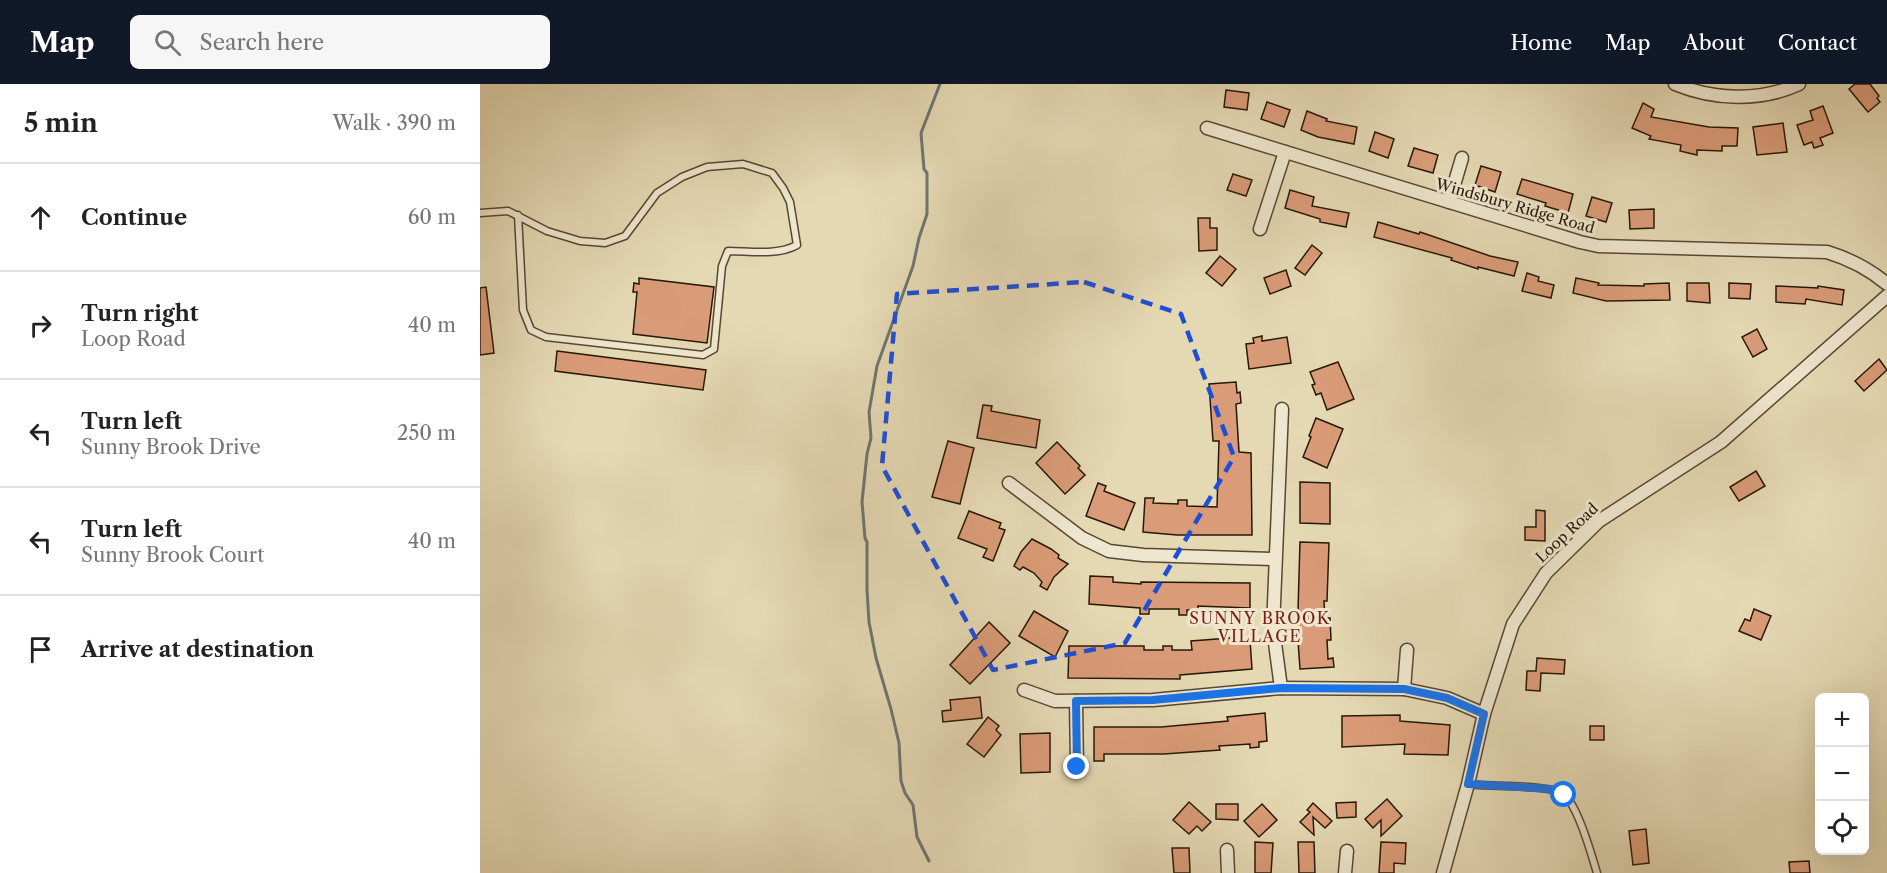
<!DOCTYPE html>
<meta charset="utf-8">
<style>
body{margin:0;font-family:"Libre Caslon Text",serif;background:#f6f6f6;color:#222}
.controls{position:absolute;right:18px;bottom:18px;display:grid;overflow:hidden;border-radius:9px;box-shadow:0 6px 24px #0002}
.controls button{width:54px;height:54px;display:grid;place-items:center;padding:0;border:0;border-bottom:2px solid #e0e0e0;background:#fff;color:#222;font:30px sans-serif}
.stop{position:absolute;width:18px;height:18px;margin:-14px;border:4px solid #1a73e8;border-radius:50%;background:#fff}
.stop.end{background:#1a73e8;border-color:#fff;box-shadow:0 2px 6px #0008}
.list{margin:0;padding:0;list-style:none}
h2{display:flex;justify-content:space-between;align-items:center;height:78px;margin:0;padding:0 24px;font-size:26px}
h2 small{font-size:20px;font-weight:400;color:#767676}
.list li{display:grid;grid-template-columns:39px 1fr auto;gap:18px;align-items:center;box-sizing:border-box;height:108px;padding:0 24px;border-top:2px solid #e0e0e0}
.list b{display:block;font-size:22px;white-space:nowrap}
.list p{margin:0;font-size:20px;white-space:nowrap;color:#767676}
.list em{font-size:20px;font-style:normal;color:#767676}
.icon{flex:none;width:33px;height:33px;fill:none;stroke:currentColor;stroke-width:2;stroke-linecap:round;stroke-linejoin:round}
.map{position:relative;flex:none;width:1407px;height:789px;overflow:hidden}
header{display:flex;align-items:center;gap:36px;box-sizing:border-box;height:84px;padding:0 30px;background:#111827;color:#fff}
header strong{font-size:28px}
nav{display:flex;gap:33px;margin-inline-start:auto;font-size:21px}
.search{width:420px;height:54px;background:#f6f6f6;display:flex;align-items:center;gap:15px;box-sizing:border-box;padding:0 21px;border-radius:9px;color:#767676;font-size:22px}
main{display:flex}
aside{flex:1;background:#fff}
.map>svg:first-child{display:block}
</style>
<header>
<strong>Map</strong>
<div class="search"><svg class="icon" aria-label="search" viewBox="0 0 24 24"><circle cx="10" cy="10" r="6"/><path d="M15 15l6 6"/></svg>Search here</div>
<nav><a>Home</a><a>Map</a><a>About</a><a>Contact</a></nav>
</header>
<main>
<aside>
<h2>5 min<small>Walk · 390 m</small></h2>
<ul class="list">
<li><svg class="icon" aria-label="ahead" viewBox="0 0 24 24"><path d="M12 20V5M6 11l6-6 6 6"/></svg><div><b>Continue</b></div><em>60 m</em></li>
<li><svg class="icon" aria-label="right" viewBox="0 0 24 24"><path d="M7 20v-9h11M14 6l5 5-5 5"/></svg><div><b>Turn right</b><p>Loop Road</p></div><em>40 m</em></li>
<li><svg class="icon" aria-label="left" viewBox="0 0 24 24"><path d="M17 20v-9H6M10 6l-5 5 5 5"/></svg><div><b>Turn left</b><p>Sunny Brook Drive</p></div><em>250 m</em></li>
<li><svg class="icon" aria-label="left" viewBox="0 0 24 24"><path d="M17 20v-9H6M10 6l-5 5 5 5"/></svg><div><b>Turn left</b><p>Sunny Brook Court</p></div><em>40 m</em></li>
<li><svg class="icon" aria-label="arrive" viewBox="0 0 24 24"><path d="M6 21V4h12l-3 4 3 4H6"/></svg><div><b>Arrive at destination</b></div></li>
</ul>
</aside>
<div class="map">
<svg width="1407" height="789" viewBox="0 0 1407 789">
<rect width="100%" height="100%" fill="#e5d9b4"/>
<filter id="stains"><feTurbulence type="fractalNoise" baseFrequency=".00333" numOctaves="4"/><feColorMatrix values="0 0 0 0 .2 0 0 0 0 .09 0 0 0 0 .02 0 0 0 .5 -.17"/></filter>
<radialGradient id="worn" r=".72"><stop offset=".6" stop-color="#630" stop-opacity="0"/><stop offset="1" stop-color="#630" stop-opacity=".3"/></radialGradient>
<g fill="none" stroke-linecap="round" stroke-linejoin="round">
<path stroke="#6c7771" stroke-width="3" d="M449 777 437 753 433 721 425 709 421 697 419 659 411 625 396 574 389 538 387 506V458L385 454 382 418 387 370 391 354 389 328 397 282 433 182 439 154 447 130V89L444 85 441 49 460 0"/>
</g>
<g fill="#da9c78" stroke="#281807" stroke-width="1.5">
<path d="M1375 0H1390L1399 12 1397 14 1400 18 1388 28 1369 5Z"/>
<path d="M746 6 769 9 767 26 744 23Z"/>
<path d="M787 18 810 26 804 43 781 35Z"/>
<path d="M1163 19 1174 25 1171 33 1229 43 1258 44 1257 62H1242V67L1217 66V71L1200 67 1201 61 1169 55 1171 52 1152 44Z"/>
<path d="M1343 22 1353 49 1340 54 1343 61 1334 64 1332 58 1324 61 1317 41 1333 36 1330 27Z"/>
<path d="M827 27 847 35 846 37 877 43 874 60 838 53 821 46Z"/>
<path d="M1303 39 1307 68 1277 71 1273 43Z"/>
<path d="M895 48 914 55 908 74 889 67Z"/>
<path d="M934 64 958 71 953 89 928 82Z"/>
<path d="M1001 82 1021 88 1015 108 995 101Z"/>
<path d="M753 90 772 96 766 112 747 106Z"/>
<path d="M1042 95 1093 110 1088 129 1065 122 1066 119 1037 110Z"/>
<path d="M810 106 834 113 832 122 869 129 866 143 840 138V135L805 124Z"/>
<path d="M1112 113 1132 119 1126 138 1106 132Z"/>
<path d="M1174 125V144L1150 145 1149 126Z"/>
<path d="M718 134H730V144H737V166L719 167Z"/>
<path d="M898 138 939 150 940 148 1010 172 1038 178 1034 192 998 183V185L971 176 972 174 894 153Z"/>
<path d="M832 161 842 169 825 191 815 184Z"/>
<path d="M740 172 756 185 742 202 726 189Z"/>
<path d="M806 186 811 202 790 210 784 194Z"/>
<path d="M1047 189 1059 193 1058 197 1074 201 1071 214 1042 207Z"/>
<path d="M159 194 234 203 227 259 153 250 157 208H153L154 199 159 200Z"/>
<path d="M1096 194 1119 199 1118 201 1164 202V200L1189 199 1190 216 1126 217 1093 209Z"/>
<path d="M1207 199H1229L1230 219 1207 217Z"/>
<path d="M1249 199 1271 200 1270 215 1249 214Z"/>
<path d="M1296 202 1338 204V202L1364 206 1362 221 1326 215 1325 220 1296 218Z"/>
<path d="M6 203 14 269 0 271V204Z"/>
<path d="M1277 245 1287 265 1273 273 1262 253Z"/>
<path d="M782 252V257L807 253 811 279 769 285 766 260 774 259 773 254Z"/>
<path d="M77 267 226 286 223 306 75 287Z"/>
<path d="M1399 275 1407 286 1384 307 1375 297Z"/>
<path d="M858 278 874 315 847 326 841 309 836 311 832 301 835 300 830 288Z"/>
<path d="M756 298 757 309 760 308 761 319 756 320 759 368 771 369 772 451H697L663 448 665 414H674L673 419 698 420V416H707V422L737 423 739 357H733L729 300Z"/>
<path d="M503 321 512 322 511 327 560 336 556 364 497 354Z"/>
<path d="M836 334 863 345 847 384 823 373 831 353 829 352Z"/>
<path d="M468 357 494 364 480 420 452 413Z"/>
<path d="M577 358 600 382 598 384 605 391 585 410 556 379Z"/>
<path d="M1276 387 1285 402 1259 417 1250 403Z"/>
<path d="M820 398 850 399V440L820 439Z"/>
<path d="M618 399 626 402 624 407 655 419 644 446 606 432Z"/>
<path d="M1056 426 1065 427V457L1045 456V443H1056Z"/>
<path d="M489 427 521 439 519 444 525 446 513 477 503 473 507 465 478 454Z"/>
<path d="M552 455 571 465 579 471 578 474 588 480 574 493 567 506 560 502 562 498 554 489 543 483 540 486 534 482 541 468Z"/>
<path d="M820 458 849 459 847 517H844L845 534H850L851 556H847L848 575 853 574 854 583 820 585 816 528 818 527Z"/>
<path d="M610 492 633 493V498L661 500V498L770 499V524L718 522V526H707V531H699V525H669V530H660V524L609 520Z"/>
<path d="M1274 525 1291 532 1281 556 1259 547 1265 535 1270 537Z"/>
<path d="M554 527 588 547 575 573 539 552Z"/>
<path d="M509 538 530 559 490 600 470 581Z"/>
<path d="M762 553V557L770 556 772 585 700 591V595L588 594 589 562H664V566H683V562H692V566H712L711 557Z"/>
<path d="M1057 574 1085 576 1084 590 1061 589 1060 607 1046 606 1047 587H1056Z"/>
<path d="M500 613 502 634 463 638 462 627 471 626 470 616Z"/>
<path d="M785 629 787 657 779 658V663L770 664V660L739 662 740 666 684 670H624V677H614V643H681L748 637 747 633Z"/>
<path d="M920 631V637L970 641 968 671 924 670 925 660 862 663V632Z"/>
<path d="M508 633 519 642 516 646 521 651 504 673 487 660Z"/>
<rect x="1110" y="642" width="14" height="14"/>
<path d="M570 649V688L541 689 540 650Z"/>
<path d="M907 715 922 732 901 752V736L893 744 885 735Z"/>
<path d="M709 718 731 738 722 747 717 742 709 750 693 736Z"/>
<path d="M876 718V733L857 734 856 719Z"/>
<path d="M833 719 852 737 845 744 833 733 834 751 820 738 830 728 827 726Z"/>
<path d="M736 720H758V736L736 735Z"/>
<path d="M782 720 797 736 779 753 764 737Z"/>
<path d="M1166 745 1169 779 1153 781 1149 747Z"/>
<path d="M775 758 793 759 791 789H775Z"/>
<path d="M818 758H834L835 789H819Z"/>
<path d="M901 758 926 759 925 780 914 779V789H899Z"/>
<path d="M692 764H709L710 789H694Z"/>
<path d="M1329 777 1330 789H1310L1309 778Z"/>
</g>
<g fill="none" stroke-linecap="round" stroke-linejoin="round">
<defs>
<g id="lane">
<path d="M0 129 28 127 67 147 100 157 125 159 145 152 177 109 202 93 227 83 263 80 292 89 303 104 310 118 317 161C297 172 269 167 248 167L242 182 234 265 223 271 66 253 51 246 43 226 38 131"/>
<path d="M988 700C1007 703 1074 700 1085 711 1099 726 1111 769 1117 789"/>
</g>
<g id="street">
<path d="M1195 0C1234 16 1280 18 1319 0"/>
<path d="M727 44 1100 158 1118 162 1347 168C1370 175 1388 184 1407 200"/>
<path d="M969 118 982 74"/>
<path d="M780 145 805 68"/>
<path d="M529 399 602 454 629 467 663 471 794 475"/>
<path d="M801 604 793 544 802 325"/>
<path d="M924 605 927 566"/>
<path d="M544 606 575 617 673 616 801 604 924 605 967 614 1004 630"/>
<path d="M596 617 597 683"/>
<path d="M747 766 748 789"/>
<path d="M865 789 867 767"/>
<path d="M963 789 988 700 1004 630 1033 540 1066 489 1119 437 1241 358 1407 212"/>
</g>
</defs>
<use href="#lane" stroke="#574832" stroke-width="9"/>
<use href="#street" stroke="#574832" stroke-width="15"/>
<use href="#lane" stroke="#eee6ce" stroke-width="6"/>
<use href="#street" stroke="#eee6ce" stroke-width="12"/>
</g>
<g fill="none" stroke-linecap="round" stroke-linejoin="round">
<path stroke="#1a73e8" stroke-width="8" d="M597 683 596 617 673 616 801 604 924 605 967 614 1004 630 988 700 1071 705 1084 711"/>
</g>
<path fill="none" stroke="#1d4ed8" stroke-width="4.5" stroke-dasharray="12 8" stroke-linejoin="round" d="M604 198 701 230 754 373 645 559 513 586 402 382 417 210Z"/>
<g text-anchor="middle" stroke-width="6" stroke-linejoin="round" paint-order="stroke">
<g font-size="15" fill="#281807" stroke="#eee6ce">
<text transform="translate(1035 122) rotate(16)" y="5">Windsbury Ridge Road</text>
<text transform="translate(1087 449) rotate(-43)" y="5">Loop Road</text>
</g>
<g font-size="16" letter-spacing="1.5" fill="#7a1f14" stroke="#eee6ce">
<text x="780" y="540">SUNNY BROOK<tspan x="780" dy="18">VILLAGE</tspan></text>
</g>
</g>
<rect width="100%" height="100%" filter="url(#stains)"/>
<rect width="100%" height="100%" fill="url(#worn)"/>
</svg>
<div class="controls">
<button>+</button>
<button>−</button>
<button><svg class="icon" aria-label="locate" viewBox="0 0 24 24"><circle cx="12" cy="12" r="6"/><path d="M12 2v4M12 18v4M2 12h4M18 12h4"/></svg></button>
</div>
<div class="stop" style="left:1084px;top:711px"></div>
<div class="stop end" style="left:597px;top:683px"></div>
</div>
</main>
